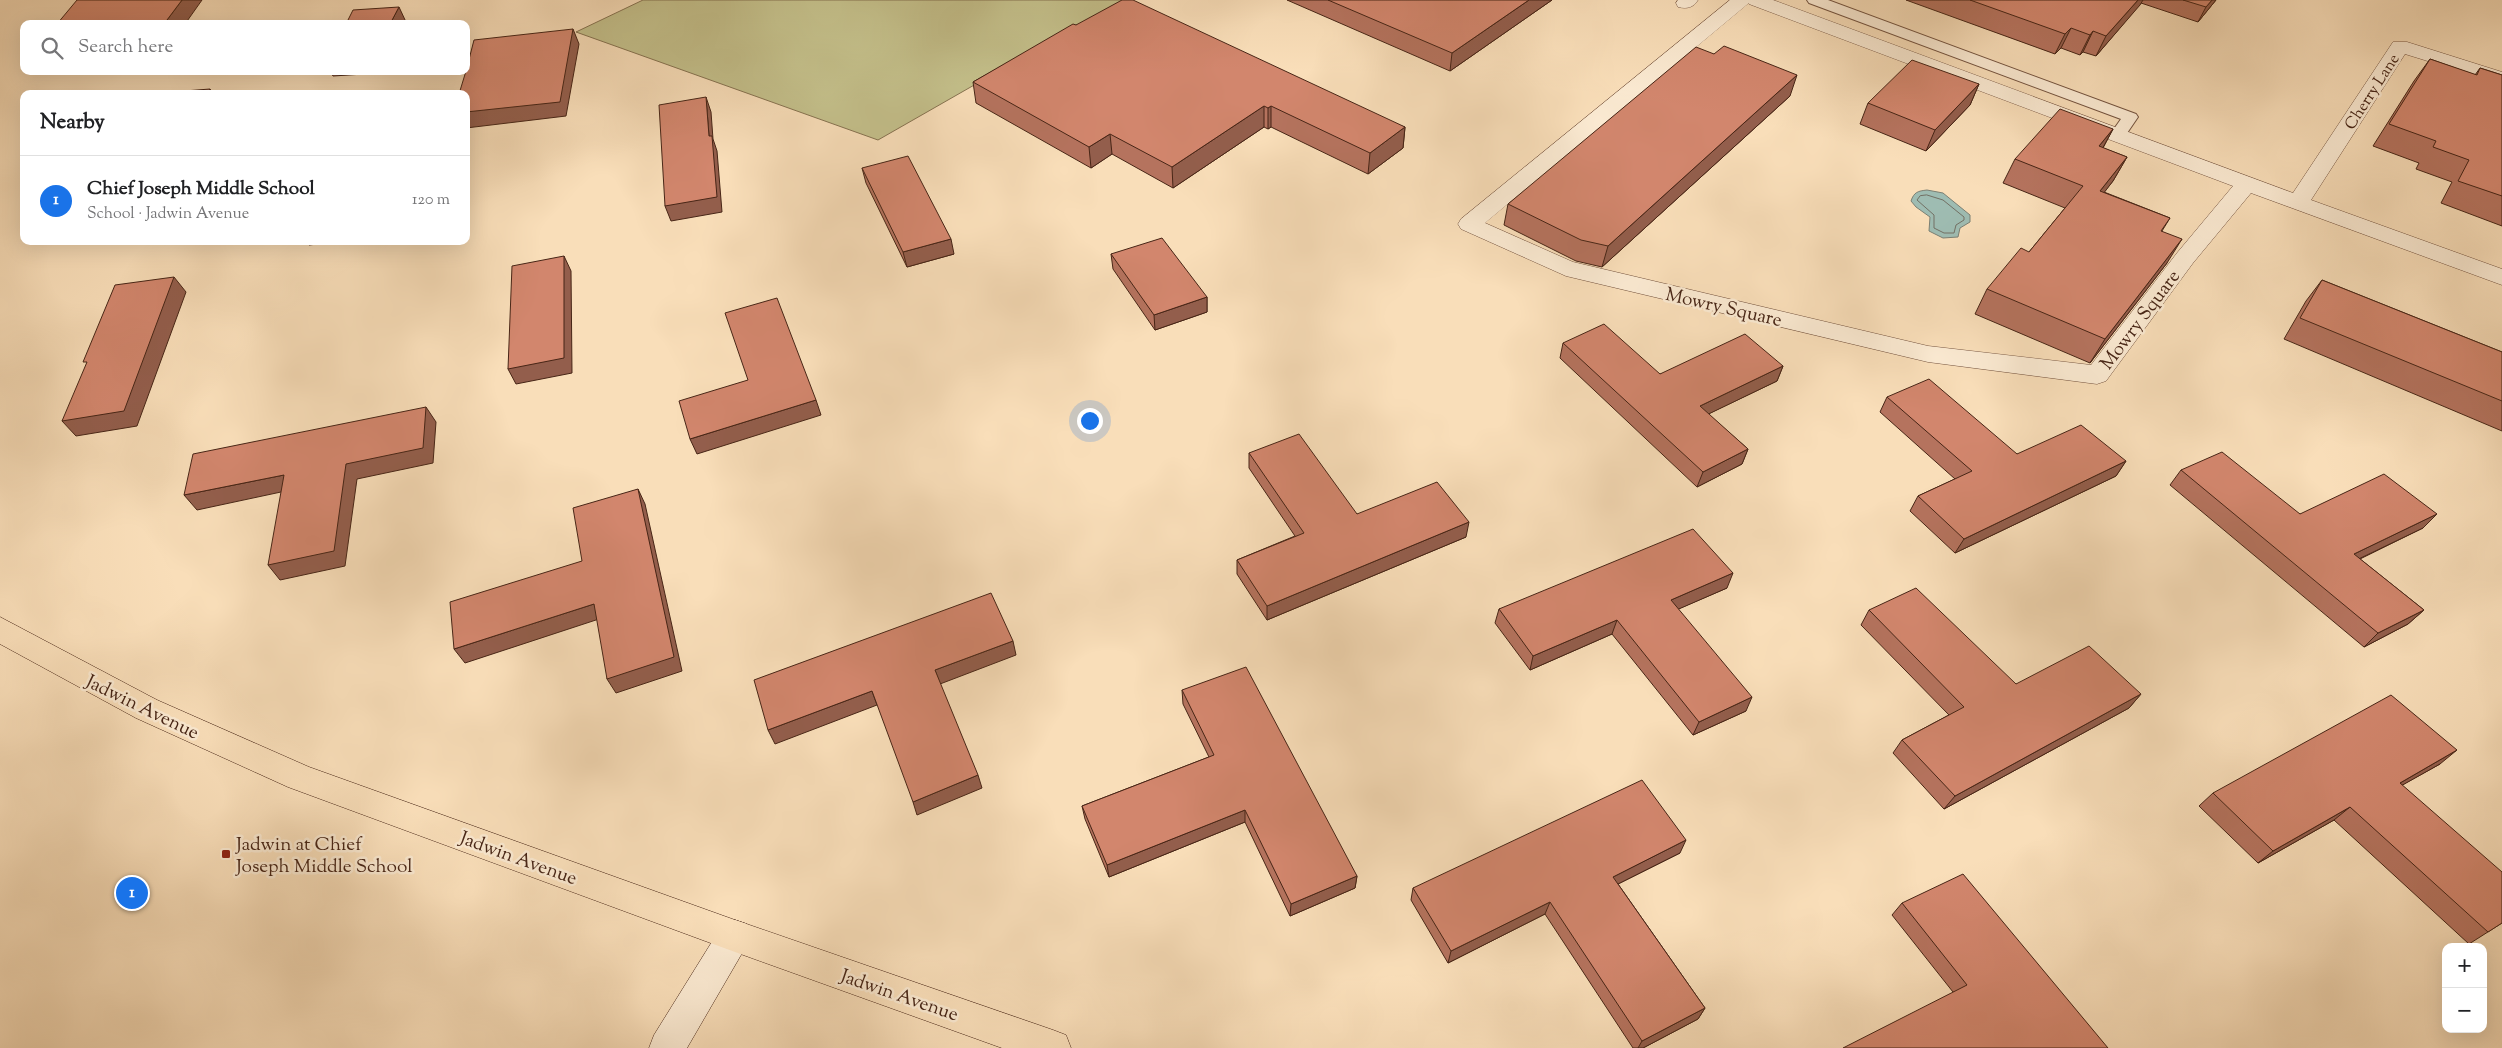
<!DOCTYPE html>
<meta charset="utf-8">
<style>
body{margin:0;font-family:"Sorts Mill Goudy",serif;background:#f6f6f6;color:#202124}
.controls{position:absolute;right:15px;bottom:15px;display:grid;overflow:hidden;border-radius:10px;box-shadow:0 5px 20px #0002}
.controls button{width:45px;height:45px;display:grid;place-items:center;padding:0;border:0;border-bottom:1px solid #e0e0e0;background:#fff;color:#202124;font:25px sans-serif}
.you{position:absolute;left:1089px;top:420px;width:18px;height:18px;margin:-12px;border:4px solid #fff;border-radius:50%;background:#1a73e8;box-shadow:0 0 0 8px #1a73e833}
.badge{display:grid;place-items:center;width:32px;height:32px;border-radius:50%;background:#1a73e8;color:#fff;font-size:16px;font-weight:700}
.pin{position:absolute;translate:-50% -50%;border:2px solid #fff;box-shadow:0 1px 5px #0006}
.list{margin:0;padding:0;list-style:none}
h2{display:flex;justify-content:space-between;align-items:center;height:65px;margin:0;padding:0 20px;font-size:21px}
h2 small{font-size:16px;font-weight:400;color:#757577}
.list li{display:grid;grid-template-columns:32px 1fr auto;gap:15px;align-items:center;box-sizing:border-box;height:90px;padding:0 20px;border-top:1px solid #e0e0e0}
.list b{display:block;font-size:19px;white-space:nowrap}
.list p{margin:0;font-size:16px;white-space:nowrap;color:#757577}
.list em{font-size:16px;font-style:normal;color:#757577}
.icon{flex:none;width:28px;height:28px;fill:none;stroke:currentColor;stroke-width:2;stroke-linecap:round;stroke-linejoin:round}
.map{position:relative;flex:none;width:2502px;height:1048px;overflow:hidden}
.search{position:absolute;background:#fff;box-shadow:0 5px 20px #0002;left:20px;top:20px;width:450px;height:55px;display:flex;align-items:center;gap:12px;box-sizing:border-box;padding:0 18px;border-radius:10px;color:#757577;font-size:19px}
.panel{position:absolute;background:#fff;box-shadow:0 5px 20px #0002;left:20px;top:90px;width:450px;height:155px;border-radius:10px}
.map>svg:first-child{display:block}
</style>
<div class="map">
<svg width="2502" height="1048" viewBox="0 0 2502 1048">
<rect width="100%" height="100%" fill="#f9deb9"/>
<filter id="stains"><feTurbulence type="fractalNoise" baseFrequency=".004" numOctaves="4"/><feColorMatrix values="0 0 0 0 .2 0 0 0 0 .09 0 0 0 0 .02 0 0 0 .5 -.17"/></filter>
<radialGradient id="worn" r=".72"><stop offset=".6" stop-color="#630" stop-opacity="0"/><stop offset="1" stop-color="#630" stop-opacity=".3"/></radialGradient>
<path fill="#c4c08b" stroke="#867250" d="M643 0H1123L878 140 576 32Z"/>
<path fill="#9ebcb2" stroke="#7b8074" d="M1927 190 1943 193 1970 215V222L1960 228 1958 237 1943 238 1929 231 1930 217 1916 207 1911 201C1914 192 1918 191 1927 190Z"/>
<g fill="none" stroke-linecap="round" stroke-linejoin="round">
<path stroke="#727064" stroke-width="1" d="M1927 195 1943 200 1964 217V220L1956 225 1954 233H1944L1934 228V215L1917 200 1920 196Z"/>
<defs>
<path id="lane" d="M1807 0H1828L2136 114 2138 117 2123 139H2111L2109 136 2121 119 1809 3Z"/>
<g id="street">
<path d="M1678 0H1698C1693 8 1687 9 1678 7L1676 3Z"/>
<path d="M1730 0H1773L2293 193 2393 42H2407L2502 72V84L2405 54 2311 200 2502 269V285L2251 193 2193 263 2106 381 2097 384 1928 362 1566 276 1461 229 1458 224 1461 219ZM1749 3V4L2233 186 2177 253 2091 365 1928 346 1573 262 1485 223Z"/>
</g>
<path id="secondary" d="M735 920 747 924 752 936 687 1048H649L654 1035 723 924Z"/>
<path id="primary" d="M0 617 157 700 309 767 735 920 1053 1030 1066 1035 1071 1048H1002L735 952 288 787 136 718 0 644Z"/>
</defs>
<use href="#lane" stroke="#74533f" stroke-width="2"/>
<use href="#street" stroke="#74533f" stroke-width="1"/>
<use href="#secondary" stroke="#472516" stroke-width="1"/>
<use href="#primary" stroke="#472516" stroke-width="1"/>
<use href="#lane" fill="#fbead2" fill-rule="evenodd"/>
<use href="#street" fill="#fbead2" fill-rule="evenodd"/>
<use href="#secondary" fill="#fbead2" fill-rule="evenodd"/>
<use href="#primary" fill="#f9deb9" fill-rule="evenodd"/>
</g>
<g fill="#b5735e" stroke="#472516">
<path d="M1287 0H1552L1450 71Z"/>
<path d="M1906 0H2216L2198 22 2141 3 2096 56 2083 52 2080 55 2061 48 2055 54Z"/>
<path d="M1076 25 1405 127 1403 148 1368 174 1271 127 1268 129 1264 127 1173 188 1112 154 1091 168 976 103 973 82Z"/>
<path d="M1714 54 1790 96 1602 267 1576 261 1504 225 1508 204Z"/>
<path d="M2430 59 2475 75 2480 68 2502 75V226L2441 203 2452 182 2416 169 2419 163 2373 146 2414 81Z"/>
<path d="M330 71H381L380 73 333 76Z"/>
<path d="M1979 84 1970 105 1926 151 1860 124 1868 103Z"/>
<path d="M2113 129 2103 148 2127 157 2113 181 2104 192 2170 218 2162 231 2167 263 2090 363 1975 314 1987 289 2029 252 2065 208 2003 183 2015 159Z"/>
<path d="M862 168 954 254 907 267 866 183Z"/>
<path d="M1111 254 1207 297V312L1155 330 1113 269Z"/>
<path d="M2322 280 2502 352V431L2284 339 2306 301Z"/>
<path d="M1563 343 1660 374 1783 366 1777 381 1708 414 1748 449 1742 464 1697 487 1560 358Z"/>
<path d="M1887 397 2017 454 2126 461 2116 476 1955 553 1910 511 1918 496 1955 479 1880 412Z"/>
<path d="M1249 453 1357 514 1466 537 1267 620 1237 574V560L1295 536 1249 468Z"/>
<path d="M2181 470 2300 514 2423 528 2360 559 2424 610 2408 624 2364 647 2170 485Z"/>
<path d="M1727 588 1678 609 1746 711 1693 735 1612 634 1530 670 1495 623 1499 609Z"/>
<path d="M1869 610 2016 684 2141 694 2129 708 1944 809 1893 753 1902 740 1949 715 1861 625Z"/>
<path d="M1182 690 1357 876 1355 888 1290 916 1245 822 1109 877 1085 819 1082 806 1209 757 1183 704Z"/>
<path d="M2440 764 2402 785 2502 923 2469 944 2334 820 2258 863 2199 806 2213 793Z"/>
<path d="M1680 853 1618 884 1705 1008 1698 1019 1643 1048H1633L1545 914 1448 963 1411 900 1413 888Z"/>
<path d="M1902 903 2108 1048 1953 992 1892 915Z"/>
</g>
<g fill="#935e4c" stroke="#472516">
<path d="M182 0H202L185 24H164Z"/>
<path d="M1529 0H1552L1450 71 1452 53Z"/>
<path d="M2138 0H2143L2140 5 2096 56 2106 36Z"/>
<path d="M2212 0H2216L2198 22 2206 7Z"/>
<path d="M399 7 406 22 405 24H390Z"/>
<path d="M2071 28 2061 48 2055 54 2065 34Z"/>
<path d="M573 29 579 44 566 116 466 128V112Z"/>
<path d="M2093 31 2083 52 2080 55 2090 35Z"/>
<path d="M1797 75 1790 96 1602 267 1608 246Z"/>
<path d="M1979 84 1970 105 1926 151 1935 130Z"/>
<path d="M210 89 213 94H207Z"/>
<path d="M706 97 711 112 713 139 717 151 722 212 671 221 665 206 709 136Z"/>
<path d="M1264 106V127L1173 188 1172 167Z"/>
<path d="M1271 106V127L1268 129V108Z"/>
<path d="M1405 127 1403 148 1368 174 1370 153Z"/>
<path d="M2113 129 2100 153 2099 146Z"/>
<path d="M1110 134 1112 154 1091 168 1089 147Z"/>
<path d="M2127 157 2113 181 2087 215 2100 191Z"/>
<path d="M951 239 954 254 907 267 903 252Z"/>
<path d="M2182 239 2167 263 2090 363 2105 339Z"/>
<path d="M307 241H342L309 245Z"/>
<path d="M564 256 571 271 572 373 516 384 508 369Z"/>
<path d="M174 277 186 292 137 426 76 436 62 421Z"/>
<path d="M1207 297V312L1155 330 1154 315Z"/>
<path d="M1783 366 1777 381 1694 421 1700 406Z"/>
<path d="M816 400 821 415 697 454 690 439Z"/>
<path d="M426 407 436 422 433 463 357 479 345 566 280 580 268 565 346 464Z"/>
<path d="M1748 449 1742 464 1697 487 1703 472Z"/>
<path d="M2126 461 2116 476 1955 553 1964 539Z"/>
<path d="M284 475 295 489 197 510 184 495Z"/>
<path d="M638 489 645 504 682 671 616 693 607 679Z"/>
<path d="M2437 514 2423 528 2340 568 2354 554Z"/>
<path d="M1469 522 1466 537 1267 620V606Z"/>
<path d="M1733 573 1727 588 1665 615 1671 600Z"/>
<path d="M594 604 602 618 465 663 454 649Z"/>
<path d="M2424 610 2408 624 2364 647 2378 633Z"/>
<path d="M1617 620 1612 634 1530 670 1533 656Z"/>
<path d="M1013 641 1016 655 940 684 935 670Z"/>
<path d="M872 691 877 705 775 744 768 730Z"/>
<path d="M2141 694 2129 708 1944 809 1955 796Z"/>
<path d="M1752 697 1746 711 1693 735 1699 722Z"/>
<path d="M2457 750 2440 764 2383 796 2400 783Z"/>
<path d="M978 775 982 788 917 815 913 802Z"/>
<path d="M2350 807 2334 820 2258 863 2273 851Z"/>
<path d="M1245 810V822L1109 877 1107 865Z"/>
<path d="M1686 840 1680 853 1608 889 1613 877Z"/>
<path d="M1357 876 1355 888 1290 916 1291 904Z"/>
<path d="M1550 902 1545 914 1448 963 1451 951Z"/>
<path d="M1705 1008 1698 1019 1643 1048H1638L1642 1041Z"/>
</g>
<g fill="#d2866d" stroke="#472516">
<path d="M77 0H182L164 24H57Z"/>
<path d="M1122 0H1133L1405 127 1370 153 1271 106 1268 108 1264 106 1172 167 1110 134 1089 147 973 82 1073 24 1076 25Z"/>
<path d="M1328 0H1529L1452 53Z"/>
<path d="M1970 0H2138L2106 36 2093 31 2090 35 2071 28 2065 34Z"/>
<path d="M2183 0H2212L2206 7Z"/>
<path d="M399 7 390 24H346L353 10Z"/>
<path d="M573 29 560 102 466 112V94H459L466 71 474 40Z"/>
<path d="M1724 46 1797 75 1608 246 1581 240 1508 204 1696 47 1714 54Z"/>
<path d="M2430 59 2477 75 2480 68 2502 75V196L2458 181 2469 160 2433 147 2436 141 2389 124Z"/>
<path d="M1912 60 1979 84 1935 130 1868 103Z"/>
<path d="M210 89 207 94H146Z"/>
<path d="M706 97 709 136H712L717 197 665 206 659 105Z"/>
<path d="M2060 109 2113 129 2099 146 2127 157 2100 191 2170 218 2161 231 2182 239 2105 339 1987 289 2021 248 2029 252 2083 186 2015 159Z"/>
<path d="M908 156 951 239 903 252 862 168Z"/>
<path d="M1162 238 1207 297 1154 315 1111 254Z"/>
<path d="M564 256V358L508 369 512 266Z"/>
<path d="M174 277 124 411 62 421 87 362H83L115 285Z"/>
<path d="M2322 280 2502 352V401L2300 318Z"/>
<path d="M777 298 816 400 690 439 679 401 748 380 725 313Z"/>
<path d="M1604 324 1660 374 1745 334 1783 366 1700 406 1748 449 1703 472 1563 343Z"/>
<path d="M1929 379 2017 454 2081 425 2126 461 1964 539 1918 496 1972 471 1887 397Z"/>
<path d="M426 407 423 448 346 464 334 551 268 565 284 475 184 495 193 454Z"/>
<path d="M1299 434 1357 514 1437 482 1469 522 1267 606 1237 560 1304 533 1249 453Z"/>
<path d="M2222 452 2300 514 2384 474 2437 514 2354 554 2424 610 2378 633 2181 470Z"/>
<path d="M638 489 674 657 607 679 594 604 454 649 450 602 582 561 573 508Z"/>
<path d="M1693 529 1733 573 1671 600 1752 697 1699 722 1617 620 1533 656 1499 609Z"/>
<path d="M1916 588 2016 684 2089 646 2141 694 1955 796 1902 740 1964 707 1869 610Z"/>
<path d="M991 593 1013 641 935 670 978 775 913 802 872 691 768 730 754 680Z"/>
<path d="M1246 667 1357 876 1291 904 1245 810 1107 865 1082 806 1214 755 1182 690Z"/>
<path d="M2391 695 2457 750 2400 783 2502 872V923L2488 932 2350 807 2273 851 2213 793Z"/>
<path d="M1642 780 1686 840 1613 877 1705 1008 1642 1041 1550 902 1451 951 1413 888Z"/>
<path d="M1963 874 2108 1048H1843L1967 985 1902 903Z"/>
</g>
<rect fill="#8f2418" stroke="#fbead2" stroke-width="2" x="221" y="849" width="10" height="10" rx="2.5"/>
<g text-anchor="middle" stroke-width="5" stroke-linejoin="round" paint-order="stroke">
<g font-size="16" fill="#472516" stroke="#fbead2">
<text transform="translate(2371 91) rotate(-57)" y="6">Cherry Lane</text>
</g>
<g font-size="19" fill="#472516" stroke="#fbead2">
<text transform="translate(1724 306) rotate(13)" y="7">Mowry Square</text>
<text transform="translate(2139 319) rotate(-53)" y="7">Mowry Square</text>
<text transform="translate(143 706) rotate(26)" y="7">Jadwin Avenue</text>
<text transform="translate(519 857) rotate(20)" y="7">Jadwin Avenue</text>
<text transform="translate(900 994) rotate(19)" y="7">Jadwin Avenue</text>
</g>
<g font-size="19" fill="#472516" stroke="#fbead2" text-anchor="start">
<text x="236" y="850">Jadwin at Chief<tspan x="236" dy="22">Joseph Middle School</tspan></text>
</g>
</g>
<rect width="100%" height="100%" filter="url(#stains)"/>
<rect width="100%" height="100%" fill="url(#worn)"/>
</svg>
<div class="controls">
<button>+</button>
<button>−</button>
</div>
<div class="you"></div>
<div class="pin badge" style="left:132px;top:893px">1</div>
<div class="search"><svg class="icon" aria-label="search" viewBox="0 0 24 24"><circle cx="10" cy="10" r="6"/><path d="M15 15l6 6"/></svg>Search here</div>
<section class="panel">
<h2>Nearby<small></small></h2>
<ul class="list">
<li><span class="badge">1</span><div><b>Chief Joseph Middle School</b><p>School · Jadwin Avenue</p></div><em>120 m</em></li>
</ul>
</section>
</div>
